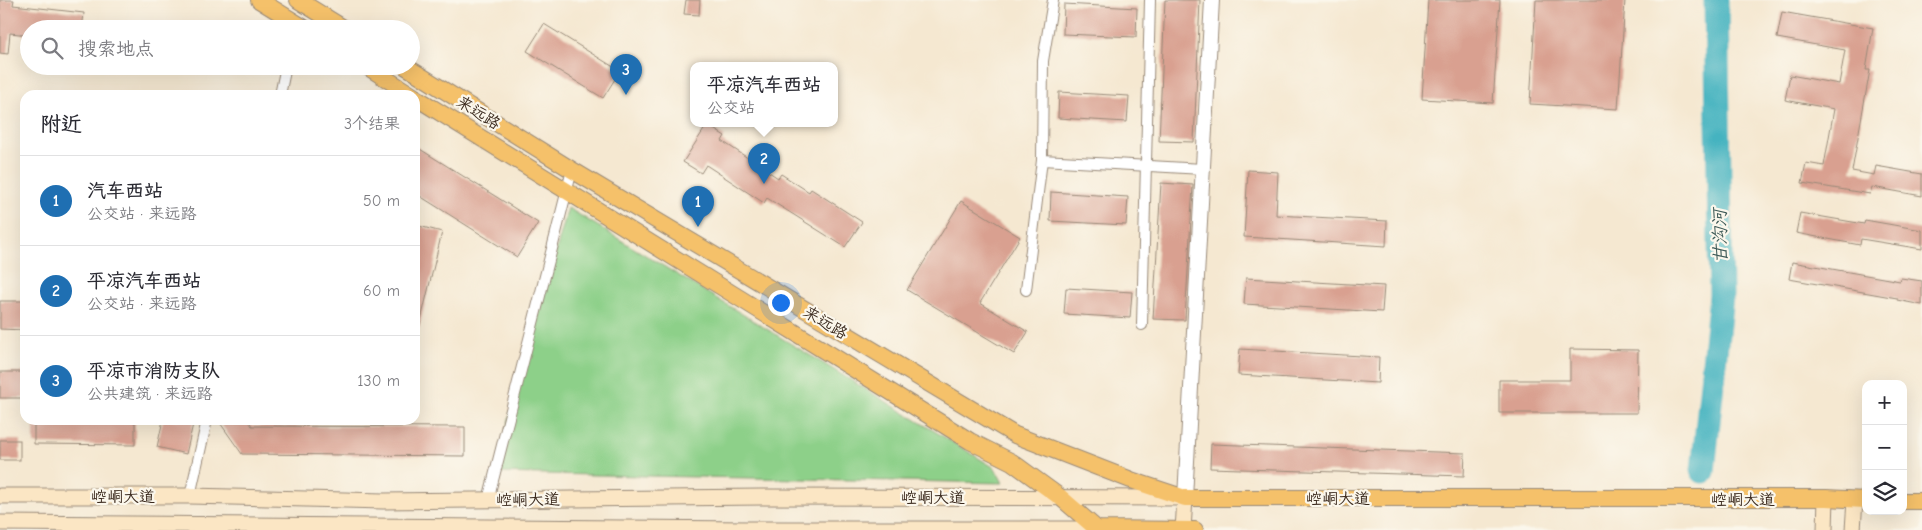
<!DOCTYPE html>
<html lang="zh">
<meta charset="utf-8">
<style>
body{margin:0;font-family:"Comic Neue","LXGW WenKai TC",sans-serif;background:#f7f7f7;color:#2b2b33}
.controls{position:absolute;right:15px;bottom:15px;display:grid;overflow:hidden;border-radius:10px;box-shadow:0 5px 20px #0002}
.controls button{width:45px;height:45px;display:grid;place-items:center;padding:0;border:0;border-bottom:1px solid #e1e1e2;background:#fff;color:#2b2b33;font:25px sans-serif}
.you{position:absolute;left:780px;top:302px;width:18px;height:18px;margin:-12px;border:4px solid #fff;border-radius:50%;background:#1a73e8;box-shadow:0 0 0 8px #1a73e833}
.badge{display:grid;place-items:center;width:32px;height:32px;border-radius:50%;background:#1f6fb2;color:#fff;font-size:16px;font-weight:700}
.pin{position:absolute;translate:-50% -41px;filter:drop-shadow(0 1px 2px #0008)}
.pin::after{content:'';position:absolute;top:26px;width:18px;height:15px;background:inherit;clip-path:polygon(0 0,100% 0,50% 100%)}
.popup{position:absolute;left:690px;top:62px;width:148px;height:65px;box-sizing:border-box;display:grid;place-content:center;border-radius:10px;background:#fff;filter:drop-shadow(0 1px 4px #0005);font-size:16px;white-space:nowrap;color:#7c7c81}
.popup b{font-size:19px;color:#2b2b33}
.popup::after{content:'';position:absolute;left:50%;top:100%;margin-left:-10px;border:10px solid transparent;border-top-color:#fff}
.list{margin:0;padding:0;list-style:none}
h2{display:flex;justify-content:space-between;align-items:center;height:65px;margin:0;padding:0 20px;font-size:21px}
h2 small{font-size:16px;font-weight:400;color:#7c7c81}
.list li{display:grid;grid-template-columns:32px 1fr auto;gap:15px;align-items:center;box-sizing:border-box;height:90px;padding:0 20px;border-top:1px solid #e1e1e2}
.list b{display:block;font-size:19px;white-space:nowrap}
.list p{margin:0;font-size:16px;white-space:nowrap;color:#7c7c81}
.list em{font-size:16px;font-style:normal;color:#7c7c81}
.icon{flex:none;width:28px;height:28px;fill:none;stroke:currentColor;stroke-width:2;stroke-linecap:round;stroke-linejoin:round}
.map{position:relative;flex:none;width:1922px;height:530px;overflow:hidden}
.search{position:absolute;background:#fff;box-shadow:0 5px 20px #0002;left:20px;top:20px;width:400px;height:55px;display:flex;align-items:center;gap:12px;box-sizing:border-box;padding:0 18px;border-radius:28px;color:#7c7c81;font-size:19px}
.panel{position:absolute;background:#fff;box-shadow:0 5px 20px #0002;left:20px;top:90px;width:400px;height:335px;border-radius:15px}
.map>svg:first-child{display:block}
</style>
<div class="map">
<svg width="1922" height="530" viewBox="0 0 1922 530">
<rect width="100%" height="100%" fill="#fbf7ec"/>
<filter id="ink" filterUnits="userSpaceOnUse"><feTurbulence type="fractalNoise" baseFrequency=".02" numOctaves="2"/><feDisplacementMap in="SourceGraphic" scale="10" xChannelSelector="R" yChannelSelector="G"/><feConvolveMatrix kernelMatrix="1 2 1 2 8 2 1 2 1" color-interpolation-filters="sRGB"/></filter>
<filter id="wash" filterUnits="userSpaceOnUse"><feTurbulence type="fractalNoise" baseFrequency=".0096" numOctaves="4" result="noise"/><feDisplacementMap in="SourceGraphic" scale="20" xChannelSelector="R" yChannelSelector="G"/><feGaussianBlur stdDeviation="1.12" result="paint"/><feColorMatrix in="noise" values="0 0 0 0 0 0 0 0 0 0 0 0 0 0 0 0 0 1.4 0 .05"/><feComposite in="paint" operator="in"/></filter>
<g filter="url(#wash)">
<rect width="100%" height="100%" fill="#f5e8d1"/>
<path fill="#8dd089" stroke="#647d54" d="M568 208 995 468 1003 483 494 473Z"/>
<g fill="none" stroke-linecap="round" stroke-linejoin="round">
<path stroke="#44b3c0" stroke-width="25" d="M1703 471 1721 295 1716 0"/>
</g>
<g id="blocks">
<g fill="#d9a090">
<path d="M0 0H14L13 5 84 13 82 29H29V35L10 33 8 54 0 53Z"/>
<path d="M686 0H700L699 15 684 14Z"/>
<path d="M1165 0H1200L1194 142 1159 141Z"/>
<path d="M1428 0H1500L1493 103 1422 99Z"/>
<path d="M1536 0H1625L1618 109 1530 104Z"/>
<path d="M1064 4 1137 8 1136 37 1063 34Z"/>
<path d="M1782 12 1873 28 1866 70H1870L1852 171 1874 175 1876 166 1922 174V196L1872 187 1870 194 1802 183 1806 163 1824 166 1834 109 1785 100 1790 75 1839 84 1845 50 1777 38Z"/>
<path d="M544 24 620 71 603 98 527 51Z"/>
<path d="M1059 92 1129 96 1127 122 1058 118Z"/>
<path d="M707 125 725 136 722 141 778 178 781 174 809 192 811 189 862 222 845 247 767 198 764 203 706 165 701 173 683 162Z"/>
<path d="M415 146 538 223 517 257 415 193Z"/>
<path d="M1248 170 1278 172 1276 215 1387 221 1386 246 1244 237Z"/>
<path d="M1161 183 1193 185 1185 320 1153 319Z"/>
<path d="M1051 192 1128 197 1126 225 1050 221Z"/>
<path d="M961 201 1020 237 980 303 1028 332 1014 354 907 290Z"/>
<path d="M1800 213 1864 224 1865 220 1922 230V249L1861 239 1860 245 1796 233Z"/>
<path d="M415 225 442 232 419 328H415Z"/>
<path d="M1792 262 1900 281 1901 278 1922 281V305L1897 300V298L1789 279Z"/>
<path d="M1246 278 1384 286 1382 312 1244 304Z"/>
<path d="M1066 288 1132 292 1130 318 1064 314Z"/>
<path d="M0 301H25V330L0 329Z"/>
<path d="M1240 349 1379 357 1378 383 1238 375Z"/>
<path d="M1570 349 1638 350 1637 413H1499V380H1570Z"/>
<rect x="0" y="372" width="24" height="26"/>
<path d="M163 420H194L186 454 157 447Z"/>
<path d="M218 420H248L252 426 465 427V456L242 454Z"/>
<path d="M34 422H135V445L34 444Z"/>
<rect x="0" y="440" width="20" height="20"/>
<path d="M1211 444 1465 453 1464 476 1210 468Z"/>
</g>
</g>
</g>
<g filter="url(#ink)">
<use href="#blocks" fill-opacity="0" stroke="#988978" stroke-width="1"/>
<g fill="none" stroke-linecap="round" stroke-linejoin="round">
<defs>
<g id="minor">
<path d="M280 95 286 66"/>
<path d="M1042 160 1203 169"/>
<path d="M1026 290 1042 160 1043 61 1053 0"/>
<path d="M1142 325 1150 0"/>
<path d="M190 496 207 420"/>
<path d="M488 500 572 170"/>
</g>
<path id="tertiary" d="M1185 498 1212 0"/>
<g id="secondary">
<path d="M0 496H190L383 501 761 497 1185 498 1183 530"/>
<path d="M0 523 748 529H1097"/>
<path d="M1825 530 1826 498"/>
<path d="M1853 530 1855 500"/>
</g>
<g id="primary">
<path d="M259 0 306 29"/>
<path d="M298 0 345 29"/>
<path d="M366 66 412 95"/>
<path d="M405 66 572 170 1015 435 1131 480 1185 498H1826L1866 500"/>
<path d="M415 97 970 441 1012 462 1060 497 1097 529 1195 530"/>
<path d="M1903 501H1922"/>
</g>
</defs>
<use href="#minor" stroke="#988978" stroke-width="12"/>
<use href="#tertiary" stroke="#988978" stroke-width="16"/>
<use href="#secondary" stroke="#988978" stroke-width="17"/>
<use href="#primary" stroke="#988978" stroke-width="18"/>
<use href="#minor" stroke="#fff" stroke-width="10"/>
<use href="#tertiary" stroke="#fff" stroke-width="14"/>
<use href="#secondary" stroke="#fbe6c4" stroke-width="15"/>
<use href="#primary" stroke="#f5c16b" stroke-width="16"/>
</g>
</g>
<g text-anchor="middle" stroke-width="4.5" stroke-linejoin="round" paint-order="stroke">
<g font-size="16" fill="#3b2a1e" stroke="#fbf7ec">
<text transform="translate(479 112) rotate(32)" y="6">来远路</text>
<text transform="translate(826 322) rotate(31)" y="6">来远路</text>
<text x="123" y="502">崆峒大道</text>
<text x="933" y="503">崆峒大道</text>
<text x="1338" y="504">崆峒大道</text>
<text transform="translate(528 499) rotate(-1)" y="6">崆峒大道</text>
<text x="1743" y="505">崆峒大道</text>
</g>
<g font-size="18" font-style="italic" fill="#3e5a57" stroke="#fbf7ec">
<text transform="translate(1720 236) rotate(-91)" y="6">甘沟河</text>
</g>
</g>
</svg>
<div class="controls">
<button>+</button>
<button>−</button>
<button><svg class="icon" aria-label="layers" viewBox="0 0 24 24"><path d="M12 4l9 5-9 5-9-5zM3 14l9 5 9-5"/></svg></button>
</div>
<div class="you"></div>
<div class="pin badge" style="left:698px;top:227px">1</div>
<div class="pin badge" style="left:764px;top:184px">2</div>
<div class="popup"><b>平凉汽车西站</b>公交站</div>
<div class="pin badge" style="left:626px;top:95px">3</div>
<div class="search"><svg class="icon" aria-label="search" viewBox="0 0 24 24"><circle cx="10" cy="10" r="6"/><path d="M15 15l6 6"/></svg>搜索地点</div>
<section class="panel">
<h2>附近<small>3个结果</small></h2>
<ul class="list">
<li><span class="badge">1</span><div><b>汽车西站</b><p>公交站 · 来远路</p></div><em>50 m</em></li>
<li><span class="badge">2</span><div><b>平凉汽车西站</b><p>公交站 · 来远路</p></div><em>60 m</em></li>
<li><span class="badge">3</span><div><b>平凉市消防支队</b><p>公共建筑 · 来远路</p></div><em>130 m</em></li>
</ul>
</section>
</div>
